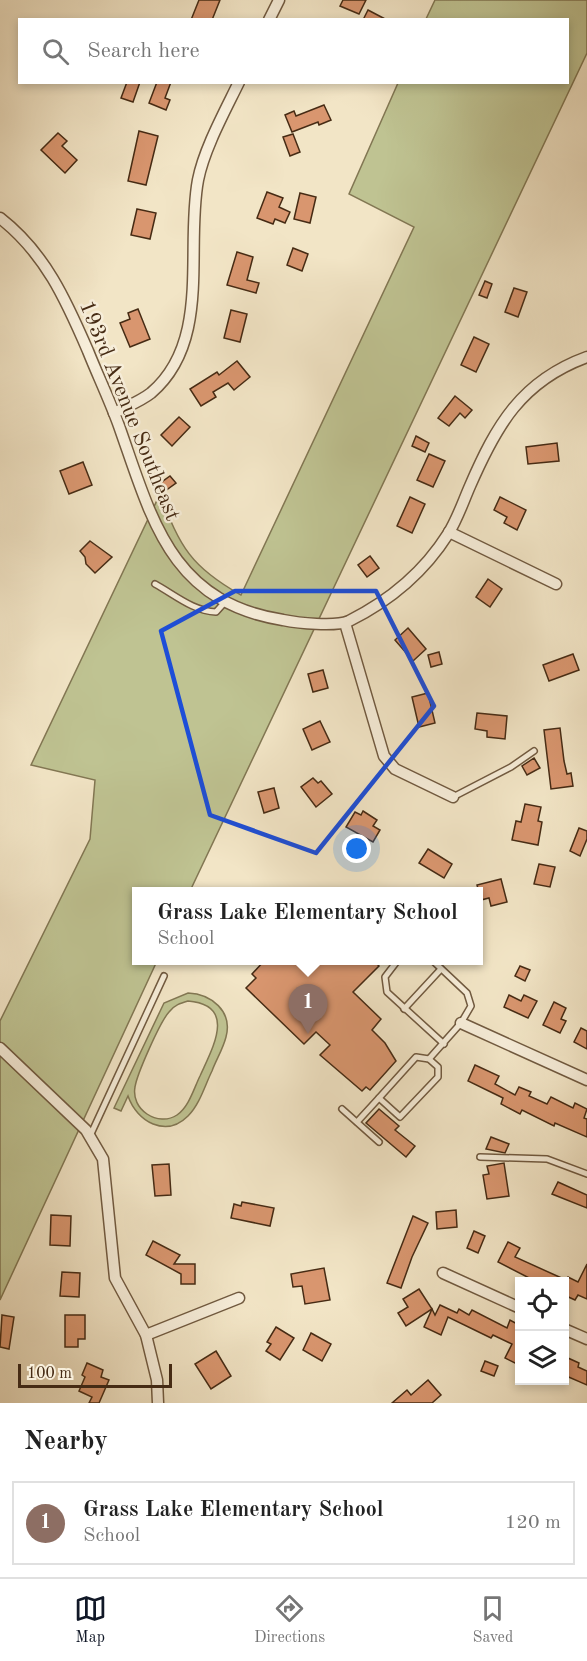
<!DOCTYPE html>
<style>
body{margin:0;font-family:"Old Standard TT",serif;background:#f2f2f2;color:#222}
.controls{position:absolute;right:18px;bottom:18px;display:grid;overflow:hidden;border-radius:0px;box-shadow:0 3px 9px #0003}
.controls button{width:54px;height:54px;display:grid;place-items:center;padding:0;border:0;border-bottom:2px solid #e0e0e0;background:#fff;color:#222;font:30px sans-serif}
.scale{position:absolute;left:18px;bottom:15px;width:154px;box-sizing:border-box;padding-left:6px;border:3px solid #462b14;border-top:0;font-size:16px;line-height:21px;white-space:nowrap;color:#462b14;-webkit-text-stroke:4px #f7eeda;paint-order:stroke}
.you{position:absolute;left:357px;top:849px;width:21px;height:21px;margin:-15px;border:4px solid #fff;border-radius:50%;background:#1a73e8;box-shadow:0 0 0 9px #1a73e833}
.badge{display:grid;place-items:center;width:39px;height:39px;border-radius:50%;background:#111827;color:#fff;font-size:20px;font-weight:700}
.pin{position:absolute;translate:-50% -50px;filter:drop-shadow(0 2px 3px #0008)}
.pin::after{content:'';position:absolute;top:32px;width:21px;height:18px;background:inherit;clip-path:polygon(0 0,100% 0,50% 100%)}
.popup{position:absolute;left:132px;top:887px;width:351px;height:78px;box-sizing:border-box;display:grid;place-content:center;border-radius:0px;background:#fff;filter:drop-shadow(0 2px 4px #0005);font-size:20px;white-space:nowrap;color:#767676}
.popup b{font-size:22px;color:#222}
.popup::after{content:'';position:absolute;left:50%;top:100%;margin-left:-12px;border:12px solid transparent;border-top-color:#fff}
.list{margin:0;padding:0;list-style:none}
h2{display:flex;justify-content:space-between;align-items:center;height:78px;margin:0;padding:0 24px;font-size:26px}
h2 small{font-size:20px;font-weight:400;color:#767676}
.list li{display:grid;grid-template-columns:39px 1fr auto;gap:18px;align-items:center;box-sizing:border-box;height:84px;margin:0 12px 12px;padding:0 12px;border:2px solid #e0e0e0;border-radius:0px}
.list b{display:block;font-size:22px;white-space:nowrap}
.list p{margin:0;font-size:20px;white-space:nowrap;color:#767676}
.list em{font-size:20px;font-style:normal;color:#767676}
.icon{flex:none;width:33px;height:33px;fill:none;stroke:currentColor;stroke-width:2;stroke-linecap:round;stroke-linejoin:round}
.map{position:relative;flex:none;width:587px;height:1403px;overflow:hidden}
.search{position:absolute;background:#fff;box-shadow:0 3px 9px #0003;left:18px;right:18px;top:18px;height:66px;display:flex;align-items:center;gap:15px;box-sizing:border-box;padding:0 21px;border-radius:0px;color:#767676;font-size:22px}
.sheet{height:174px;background:#fff}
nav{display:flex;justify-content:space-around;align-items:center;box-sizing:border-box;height:84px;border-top:2px solid #e0e0e0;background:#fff;font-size:16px;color:#767676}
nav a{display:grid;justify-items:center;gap:3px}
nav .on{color:#111827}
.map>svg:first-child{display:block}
</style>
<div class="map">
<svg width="587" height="1403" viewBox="0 0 587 1403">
<rect width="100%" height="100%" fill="#f2e5c6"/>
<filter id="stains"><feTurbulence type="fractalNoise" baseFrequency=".00333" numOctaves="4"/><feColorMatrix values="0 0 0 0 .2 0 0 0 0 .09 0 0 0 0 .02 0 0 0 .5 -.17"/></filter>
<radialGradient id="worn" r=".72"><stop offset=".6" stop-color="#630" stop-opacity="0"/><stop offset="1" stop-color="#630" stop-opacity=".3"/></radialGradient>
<g fill="#bfc392" stroke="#827753" stroke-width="1.5" fill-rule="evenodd">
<path d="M435 0H587V53L190 891 137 892V960L157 961 0 1300V1021L90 839 95 780 31 765 160 494C180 547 191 567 241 595L414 227 349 194 398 83 568 82V20L426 19Z"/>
<path d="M188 993C211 994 233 1011 226 1037 223 1049 216 1060 212 1071 205 1085 200 1104 188 1116 166 1138 137 1122 128 1096L121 1111 114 1108 164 1003ZM188 1001C238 1005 212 1049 200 1076 194 1088 189 1107 177 1115 168 1121 156 1120 147 1114 138 1108 133 1098 135 1087 137 1074 160 1022 169 1012 174 1005 181 1003 188 1001Z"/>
</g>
<g fill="#d9966f" stroke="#462b14" stroke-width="1.5">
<path d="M199 0H220L212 20H191Z"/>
<path d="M343 0H366L359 14 340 6Z"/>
<path d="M368 10 387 20H363Z"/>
<path d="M127 82H140L133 102 121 98Z"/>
<path d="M157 82H171L165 98 170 100 166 110 149 103Z"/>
<path d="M324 105 331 120 319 125 318 122 292 132 285 115 294 111 296 116Z"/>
<path d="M139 131 158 136 146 185 128 181Z"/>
<path d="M58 133 67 141 62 146 77 160 65 173 41 150Z"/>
<path d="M293 134 300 152 290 156 283 137Z"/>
<path d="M267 192 283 198 279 207 290 212 285 223 275 219 273 224 257 218Z"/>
<path d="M300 193 316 197 310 223 294 219Z"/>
<path d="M137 209 156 213 150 239 131 235Z"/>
<path d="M293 248 308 254 302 271 287 265Z"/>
<path d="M237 252 253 257 247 280 259 283 256 293 227 285Z"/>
<path d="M485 281 492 284 487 298 479 295Z"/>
<path d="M514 288 527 292 518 317 505 312Z"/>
<path d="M138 309 150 339 130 347 120 323 130 319 128 313Z"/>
<path d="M231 310 247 314 240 342 224 338Z"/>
<path d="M474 337 489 344 476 372 461 365Z"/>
<path d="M237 361 250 377 234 390 228 383 213 392 216 397 201 406 190 389 217 372 219 375Z"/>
<path d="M455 396 472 410 465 418 460 413 449 426 438 418Z"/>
<path d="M179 417 190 427 172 446 161 435Z"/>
<path d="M416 436 429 443 425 452 412 446Z"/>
<path d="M557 443 559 461 528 464 526 447Z"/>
<path d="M429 454 445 461 433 487 417 480Z"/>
<path d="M83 462 92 485 69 494 60 471Z"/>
<path d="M170 476 176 483 165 491 159 484Z"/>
<path d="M410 497 425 504 412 533 397 526Z"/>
<path d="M500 497 526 510 517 530 504 523 507 517 494 510Z"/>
<path d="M90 541 112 557 95 573 86 564 85 557 80 551Z"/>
<path d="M370 556 379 568 367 577 358 565Z"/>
<path d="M488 579 502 589 490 607 476 597Z"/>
<path d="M408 628 426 649 413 661 395 640Z"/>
<path d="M439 652 442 664 431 667 428 655Z"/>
<path d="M573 654 579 670 549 681 543 665Z"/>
<path d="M323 670 328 688 313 692 308 674Z"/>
<path d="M428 693 435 723 419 727 412 697Z"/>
<path d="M477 713 507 716 505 739 487 737V731L475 729Z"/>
<path d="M320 721 330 742 312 750 303 729Z"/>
<path d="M560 728 564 761 567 774 571 773 573 786 551 789 544 730Z"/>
<path d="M534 758 540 768 527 775 522 766Z"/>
<path d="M313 778 318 783 321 781 332 794 316 807 301 787Z"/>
<path d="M274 788 279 808 264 813 258 792Z"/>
<path d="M525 804 541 807 538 821 542 822 538 845 512 840 516 821 521 822Z"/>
<path d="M363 811 377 820 373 826 380 830 373 842 346 827 355 812 361 815Z"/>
<path d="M579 828 587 831V839L580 856 570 851Z"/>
<path d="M428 849 452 864 444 878 419 863Z"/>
<path d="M539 864 555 867 550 887 534 884Z"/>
<path d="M501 879 507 902 491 906 489 898 481 900 477 885Z"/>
<path d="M265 960H373L379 966 353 992 381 1019 372 1030 385 1043 396 1061 370 1090 366 1087 362 1091 320 1055 330 1045 316 1032 304 1044 246 988 256 978 252 974Z"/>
<path d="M520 966 530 970 525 981 515 976Z"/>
<path d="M509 995 521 1001 524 995 537 1001 528 1018 504 1007Z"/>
<path d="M554 1002 566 1008 561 1019 566 1021 560 1033 543 1025Z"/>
<path d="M581 1028 587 1031V1049L574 1042Z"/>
<path d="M475 1065 499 1076 495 1084 515 1095 519 1087 531 1092 529 1096 547 1104 551 1097 573 1108 575 1103 587 1109 584 1118 587 1119V1137L555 1123 554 1126 522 1110 520 1114 501 1104 503 1098 468 1081Z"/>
<path d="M379 1109 399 1126 395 1130 415 1146 406 1157 366 1123Z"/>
<path d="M491 1137 509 1144 505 1153 486 1149Z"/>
<path d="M504 1163 509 1196 487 1199 483 1175 489 1174 487 1166Z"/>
<path d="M169 1164 171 1195 155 1196 152 1165Z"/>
<path d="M558 1182 587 1195V1208L552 1194Z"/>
<path d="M242 1202 274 1208 270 1226 231 1218 234 1204 241 1206Z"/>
<path d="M456 1210 457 1227 437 1229 436 1212Z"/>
<path d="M51 1215 71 1216 70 1246 50 1245Z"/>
<path d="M413 1216 428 1223 412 1257 401 1288 387 1283Z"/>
<path d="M474 1231 485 1236 478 1253 467 1248Z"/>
<path d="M153 1241 180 1255 174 1264H195V1284H181V1274L146 1255Z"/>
<path d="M508 1242 520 1248 515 1257 566 1280 568 1277 578 1282 587 1264V1299L578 1295 575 1300 564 1295 565 1281H535L498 1262Z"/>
<path d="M324 1268 330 1300 305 1304 302 1286 293 1287 291 1274Z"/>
<path d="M62 1272 80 1273 79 1297 60 1296Z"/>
<path d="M419 1289 432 1309 406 1326 398 1313 408 1307 403 1299Z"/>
<path d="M440 1305 457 1313 459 1309 469 1315 472 1310 507 1328 510 1320 519 1325V1365L505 1358 512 1344 493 1335 491 1338 448 1317 441 1335 424 1327 432 1309 435 1315Z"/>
<path d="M2 1315 14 1317 9 1349 0 1347Z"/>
<path d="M65 1315H85V1339H78V1347H65Z"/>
<path d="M276 1327 294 1338 280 1360 266 1351 271 1344 267 1342Z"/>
<path d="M311 1333 331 1344 322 1361 303 1350Z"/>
<path d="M216 1351 231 1376 211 1389 195 1364Z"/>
<path d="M568 1358 579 1363 578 1367 587 1371V1385L564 1375Z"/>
<path d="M485 1361 498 1366 494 1376 481 1371Z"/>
<path d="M87 1363 103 1370 101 1377 109 1380 99 1403H89L92 1397 79 1391 85 1377 82 1375Z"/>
<path d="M428 1380 441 1395 432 1403H392L407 1390 411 1395Z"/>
</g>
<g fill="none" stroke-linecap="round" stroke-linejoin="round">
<defs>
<g id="lane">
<path d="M155 584C175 595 193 611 216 612L225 602"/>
<path d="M453 797 511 767 534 751"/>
<path d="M398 960 385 977 387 992 444 1044"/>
<path d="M404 1009 441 969"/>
<path d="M416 1057 429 1059 438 1067V1077L400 1117 379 1098Z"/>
<path d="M429 1059 461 1023 471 1006 467 993 432 960"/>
<path d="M342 1109 379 1142"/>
<path d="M357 1122 379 1098"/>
<path d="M90 1136 164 976"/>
<path d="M480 1157 547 1159 587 1174"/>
</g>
<g id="street">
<path d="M269 20 279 0"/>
<path d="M0 218C45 253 66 300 88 351 98 376 110 401 119 426 152 519 170 602 283 620 298 623 335 627 349 621 389 601 424 572 448 534 457 520 463 502 470 486 496 426 521 381 587 357"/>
<path d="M114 413C126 407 141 401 151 393 212 341 185 249 198 180 204 149 225 111 239 82"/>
<path d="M449 532 556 584"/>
<path d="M345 623 384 756 395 769 453 797"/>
<path d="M461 1023 587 1080"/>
<path d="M0 1048 86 1130 103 1159 115 1278 146 1335 157 1380 158 1403"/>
<path d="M443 1273 520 1308"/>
<path d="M564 1329 587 1339"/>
<path d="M146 1335 239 1298"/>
</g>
</defs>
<use href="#lane" stroke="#715a40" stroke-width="8"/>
<use href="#street" stroke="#715a40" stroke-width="13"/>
<use href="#lane" stroke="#f7eeda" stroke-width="5"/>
<use href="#street" stroke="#f7eeda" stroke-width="10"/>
</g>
<path fill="none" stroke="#1d4ed8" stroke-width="4.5" stroke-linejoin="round" d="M235 591H376L434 706 316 853 210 815 161 631Z"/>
<g text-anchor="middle" stroke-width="5" stroke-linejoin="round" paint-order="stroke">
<g font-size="22" fill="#462b14" stroke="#f7eeda">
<text transform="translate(131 410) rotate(68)" y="8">193rd Avenue Southeast</text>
</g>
</g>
<rect width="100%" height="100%" filter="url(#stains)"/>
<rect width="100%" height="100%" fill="url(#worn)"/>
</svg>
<div class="controls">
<button><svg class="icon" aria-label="locate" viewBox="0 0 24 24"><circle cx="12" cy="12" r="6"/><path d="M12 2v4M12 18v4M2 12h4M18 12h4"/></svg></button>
<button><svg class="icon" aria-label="layers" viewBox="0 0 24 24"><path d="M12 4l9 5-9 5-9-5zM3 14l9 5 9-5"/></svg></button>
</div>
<div class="scale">100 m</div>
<div class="you"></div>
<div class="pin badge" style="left:308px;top:1034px;background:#8d6e63">1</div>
<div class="popup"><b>Grass Lake Elementary School</b>School</div>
<div class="search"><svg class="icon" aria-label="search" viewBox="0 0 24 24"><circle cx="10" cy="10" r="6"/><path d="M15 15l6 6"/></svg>Search here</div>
</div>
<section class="sheet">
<h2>Nearby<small></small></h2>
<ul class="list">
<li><span class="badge" style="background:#8d6e63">1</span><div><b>Grass Lake Elementary School</b><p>School</p></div><em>120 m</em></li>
</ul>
</section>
<nav>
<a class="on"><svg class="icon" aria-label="map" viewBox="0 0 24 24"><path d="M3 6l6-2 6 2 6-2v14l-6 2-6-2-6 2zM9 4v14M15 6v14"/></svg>Map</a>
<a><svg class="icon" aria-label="directions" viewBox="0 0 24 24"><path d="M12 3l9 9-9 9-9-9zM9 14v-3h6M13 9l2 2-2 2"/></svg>Directions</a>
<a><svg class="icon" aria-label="saved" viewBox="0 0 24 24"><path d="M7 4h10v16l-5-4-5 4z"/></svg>Saved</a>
</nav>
